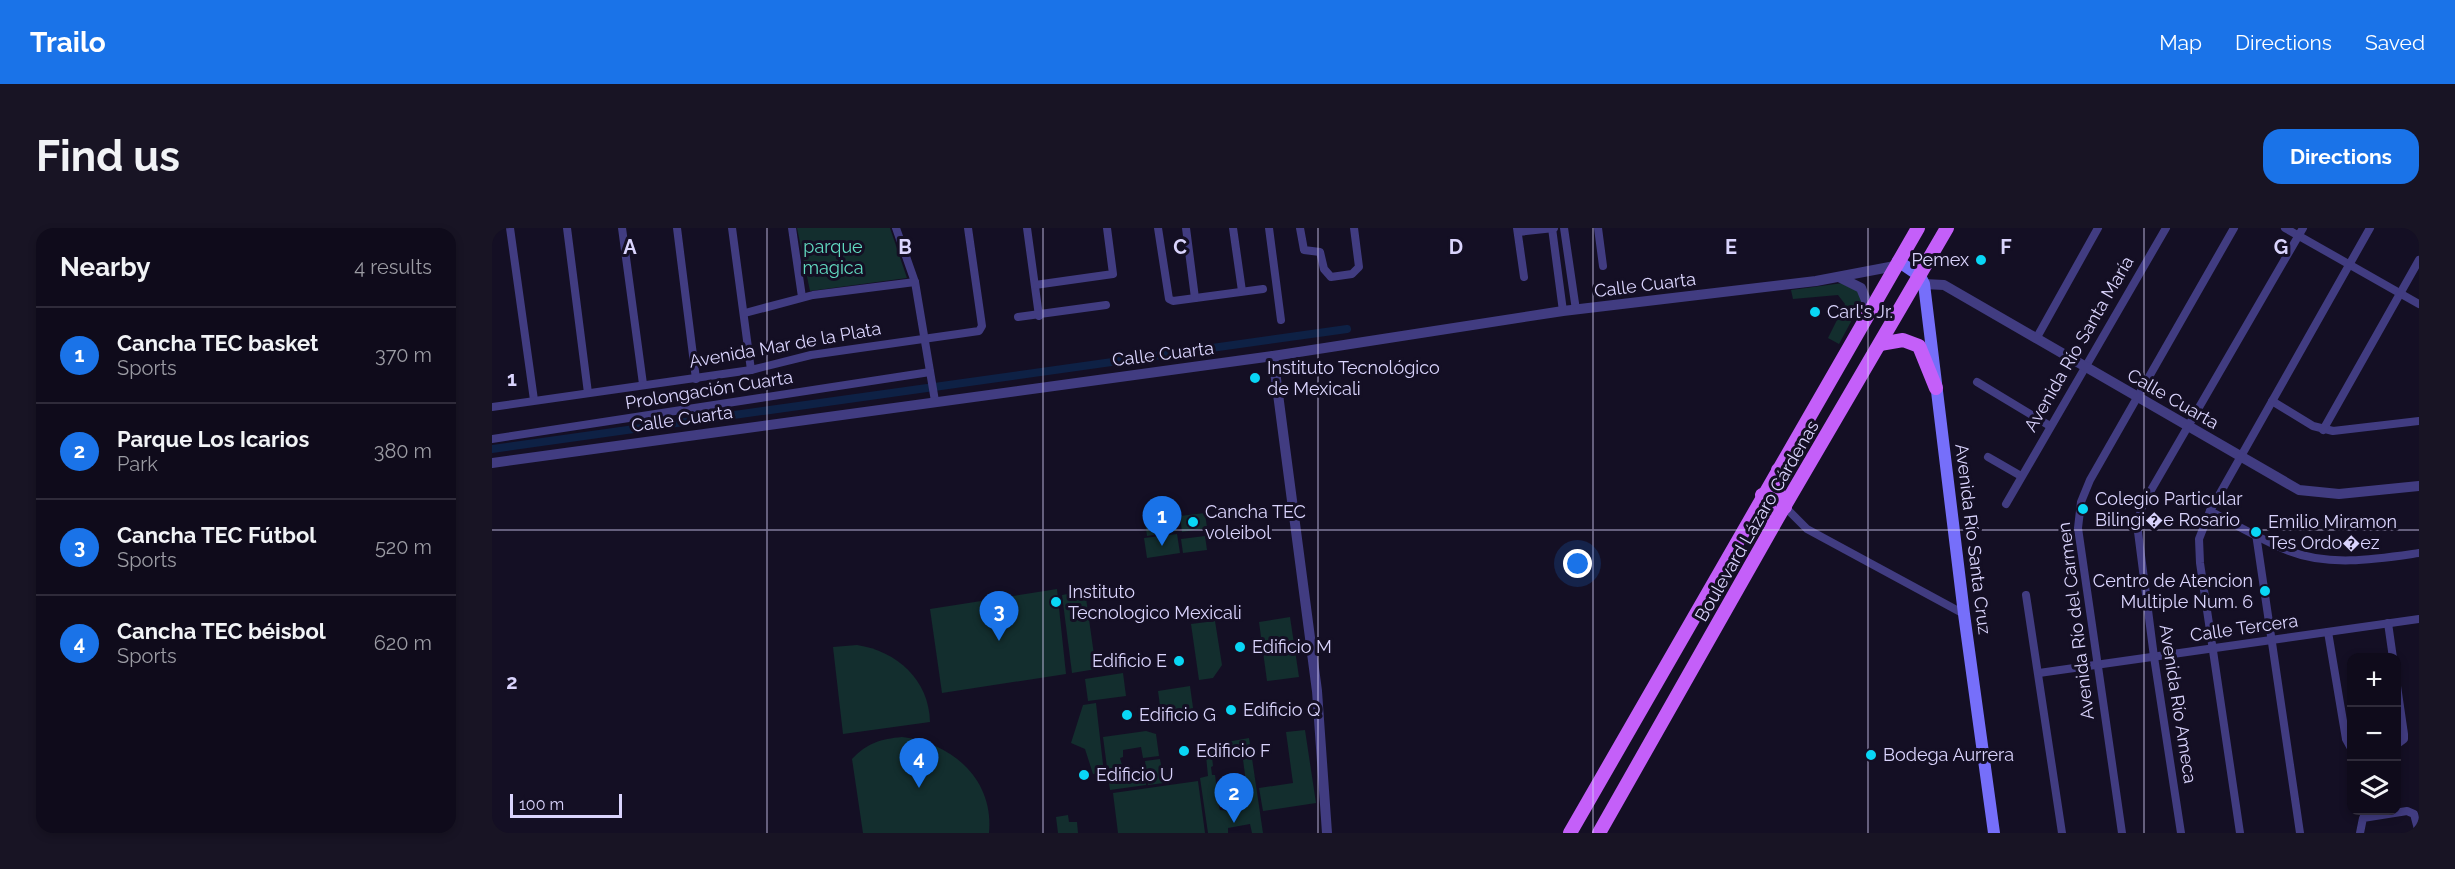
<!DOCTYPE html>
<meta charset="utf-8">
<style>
body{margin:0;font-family:Raleway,sans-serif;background:#181424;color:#f1f3f6}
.controls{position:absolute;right:18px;bottom:18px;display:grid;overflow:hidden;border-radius:12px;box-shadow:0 3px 9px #0003}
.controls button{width:54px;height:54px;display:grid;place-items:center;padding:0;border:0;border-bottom:2px solid #2f2b3a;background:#0f0b1b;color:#f1f3f6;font:30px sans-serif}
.scale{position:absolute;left:18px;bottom:15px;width:112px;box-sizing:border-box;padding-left:6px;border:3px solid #dad4fd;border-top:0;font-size:16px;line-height:21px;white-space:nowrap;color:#dad4fd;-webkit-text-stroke:4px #140f24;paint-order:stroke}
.you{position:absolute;left:1086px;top:336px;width:21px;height:21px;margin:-15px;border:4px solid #fff;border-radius:50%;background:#1a73e8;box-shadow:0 0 0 9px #1a73e833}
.badge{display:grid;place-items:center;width:39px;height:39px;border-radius:50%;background:#1a73e8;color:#fff;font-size:20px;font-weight:700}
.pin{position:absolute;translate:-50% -50px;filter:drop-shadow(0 2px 3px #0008)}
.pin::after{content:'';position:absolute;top:32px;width:21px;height:18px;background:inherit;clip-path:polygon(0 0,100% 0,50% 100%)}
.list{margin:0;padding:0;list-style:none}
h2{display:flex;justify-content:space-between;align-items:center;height:78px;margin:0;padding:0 24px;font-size:26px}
h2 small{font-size:20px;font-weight:400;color:#9b9ba3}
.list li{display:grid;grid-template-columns:39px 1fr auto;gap:18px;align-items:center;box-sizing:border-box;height:96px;padding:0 24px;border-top:2px solid #2f2b3a}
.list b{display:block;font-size:22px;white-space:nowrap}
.list p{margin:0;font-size:20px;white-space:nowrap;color:#9b9ba3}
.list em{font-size:20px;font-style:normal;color:#9b9ba3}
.icon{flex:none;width:33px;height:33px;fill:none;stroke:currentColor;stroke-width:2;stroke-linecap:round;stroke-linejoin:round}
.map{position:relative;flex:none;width:1927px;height:605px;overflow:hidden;border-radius:18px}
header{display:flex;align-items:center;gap:36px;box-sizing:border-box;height:84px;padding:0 30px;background:#1a73e8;color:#fff}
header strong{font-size:28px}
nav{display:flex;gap:33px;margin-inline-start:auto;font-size:21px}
.intro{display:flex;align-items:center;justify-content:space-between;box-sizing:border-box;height:144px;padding:0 36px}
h1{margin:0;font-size:42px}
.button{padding:15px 27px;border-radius:18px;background:#1a73e8;color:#fff;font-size:21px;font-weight:700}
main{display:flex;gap:36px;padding:0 36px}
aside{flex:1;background:#0f0b1b;border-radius:18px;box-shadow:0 3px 9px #0003}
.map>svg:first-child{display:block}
</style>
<header>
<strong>Trailo</strong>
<nav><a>Map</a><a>Directions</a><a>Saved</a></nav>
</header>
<div class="intro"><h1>Find us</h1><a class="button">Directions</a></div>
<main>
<aside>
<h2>Nearby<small>4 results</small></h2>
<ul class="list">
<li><span class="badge">1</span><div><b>Cancha TEC basket</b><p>Sports</p></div><em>370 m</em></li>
<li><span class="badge">2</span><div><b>Parque Los Icarios</b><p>Park</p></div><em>380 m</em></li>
<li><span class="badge">3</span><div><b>Cancha TEC Fútbol</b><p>Sports</p></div><em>520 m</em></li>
<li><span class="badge">4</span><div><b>Cancha TEC béisbol</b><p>Sports</p></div><em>620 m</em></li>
</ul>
</aside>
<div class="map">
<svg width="1927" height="605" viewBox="0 0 1927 605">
<rect width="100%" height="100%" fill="#140f24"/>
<g fill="#132e2e" fill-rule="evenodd">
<path d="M305 0H398L415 50 318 63Z"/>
<path d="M1351 55 1367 62 1370 73 1347 116 1336 110 1353 76 1346 67 1301 71 1299 62Z"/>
<path d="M713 285 715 300 690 304 688 288Z"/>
<path d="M682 288 685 303 655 308 653 293Z"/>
<path d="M685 306 688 325 655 330 652 310Z"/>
<path d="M713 308 715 322 691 325 689 311Z"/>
<path d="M565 361 574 446 450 465 438 381Z"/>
<path d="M593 363 604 441 580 445 570 367Z"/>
<path d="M798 389 807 449 775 453 767 394Z"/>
<path d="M723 393 730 437 721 450 707 452 699 396Z"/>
<path d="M365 417C405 423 437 452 438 494L351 506 341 419Z"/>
<path d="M631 445 634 468 596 473 593 451Z"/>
<path d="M698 458 702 487 670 492 666 463Z"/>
<path d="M604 475 612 545 601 546 593 521 579 515 591 477Z"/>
<path d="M813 502 824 575 771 583 767 560 801 555 794 504Z"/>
<path d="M654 503 664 506 667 528 651 530 649 519 631 522V529L628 530 634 552 653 550 654 557 618 562 611 509Z"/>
<path d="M410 509C460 515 502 551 497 605H371L360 531C375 515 389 511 410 509Z"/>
<path d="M757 510 771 605H760L758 596 736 600V605H716L708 550 716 548 713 518ZM739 523 750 524 757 577 738 583 728 582 723 563 725 562 723 547H720L719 539 721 538 720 529Z"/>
<path d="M668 531 672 555 656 557 653 533Z"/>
<path d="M706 553 713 605H626L621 565Z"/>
<path d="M576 587 577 594H585L586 605H566L564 589Z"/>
</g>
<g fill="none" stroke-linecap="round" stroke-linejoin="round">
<path stroke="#0e2145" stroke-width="8" d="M0 221 855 101"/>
<g stroke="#413c81" stroke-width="8">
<path d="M18 0 42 172"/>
<path d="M75 0 96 165"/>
<path d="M130 0 151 156"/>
<path d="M185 0 204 151"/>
<path d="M240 0 259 142"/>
<path d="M300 0 310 69"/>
<path d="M404 0 423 54 443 173"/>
<path d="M535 0 547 88"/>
<path d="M666 0 677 71 681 73 771 61"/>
<path d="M694 0 703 70"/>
<path d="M741 0 750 63"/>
<path d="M777 0 789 92"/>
<path d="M808 0 812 22 828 24 832 41 839 49 860 46 867 39 862 0"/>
<path d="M1025 0 1032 49"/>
<path d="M1060 0 1071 83"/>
<path d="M1072 0 1084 82"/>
<path d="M1106 0 1111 38"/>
<path d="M1793 0 1927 76"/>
<path d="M1026 4 1062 0"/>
<path d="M543 57 621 46 615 0"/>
<path d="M253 85 321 67 423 54"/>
<path d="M526 89 614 77"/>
<path d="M1544 111 1606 0"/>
<path d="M1485 154 1558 198"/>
<path d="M1780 173 1821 198 1841 203 1927 193"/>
<path d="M0 179 259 142 319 127 487 103 490 98 476 0"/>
<path d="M1831 202 1927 32"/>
<path d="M0 211 438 144"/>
<path d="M1496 229 1529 248"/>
<path d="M1514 276 1674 0"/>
<path d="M1293 279 1315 301 1472 386"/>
<path d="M1718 283C1744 297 1770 312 1797 323 1838 339 1885 331 1927 325"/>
<path d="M1764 306 1808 605"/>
<path d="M1534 367 1570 605"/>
<path d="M1896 395 1901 430"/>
<path d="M1836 404 1854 511 1860 522"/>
<path d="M1547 445 1927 391"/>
<path d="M1904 451 1912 506V511L1904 517"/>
<path d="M1630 605 1586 300 1589 274 1598 252 1742 0"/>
<path d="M1689 605 1662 429 1645 296 1651 276 1811 0"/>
<path d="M1748 605 1708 335 1707 311 1718 283 1878 0"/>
<path d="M1868 605 1871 590 1915 583 1922 586 1927 605"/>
</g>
<g stroke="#413c81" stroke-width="10">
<path d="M1347 49 1369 60 1378 82"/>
<path d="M1432 56 1452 57 1807 262 1847 266 1927 258"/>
<path d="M781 128 825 463 835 605"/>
<path d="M0 235 781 128 1071 83 1324 53 1403 38"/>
</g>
<path stroke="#766ffa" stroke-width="12" d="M1406 33 1428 48 1432 56 1472 386 1502 605"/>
<g stroke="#c45ff9" stroke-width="14">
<path d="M1388 116 1411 112 1427 118 1444 160"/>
<path d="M1286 242V263L1293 279"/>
<path d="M1270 267 1277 279 1281 298"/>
<path d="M1078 605 1426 0"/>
<path d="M1107 605 1285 291 1455 0"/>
</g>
</g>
<path fill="none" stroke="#dad4fd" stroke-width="1.5" stroke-opacity="0.55" d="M275 0V605M551 0V605M826 0V605M1101 0V605M1376 0V605M1652 0V605M0 302H1927"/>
<g fill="#09d6f5" stroke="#140f24" stroke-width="2">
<circle cx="1489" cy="32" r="6"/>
<circle cx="1323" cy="84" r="6"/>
<circle cx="763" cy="150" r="6"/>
<circle cx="1591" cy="281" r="6"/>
<circle cx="701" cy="294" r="6"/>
<circle cx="1764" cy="304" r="6"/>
<circle cx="1773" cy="363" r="6"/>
<circle cx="564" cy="374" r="6"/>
<circle cx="748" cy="419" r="6"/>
<circle cx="687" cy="433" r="6"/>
<circle cx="739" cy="482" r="6"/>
<circle cx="635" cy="487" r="6"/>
<circle cx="692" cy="523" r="6"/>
<circle cx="1379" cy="527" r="6"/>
<circle cx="592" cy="547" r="6"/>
</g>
<g text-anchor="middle" stroke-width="6" stroke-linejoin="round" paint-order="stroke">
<g font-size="18" fill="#62dbc1" stroke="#140f24">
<text x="341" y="25">parque<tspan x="341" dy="21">magica</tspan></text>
</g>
<g font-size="18" fill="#dad4fd" stroke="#140f24" text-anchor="start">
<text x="1477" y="38" text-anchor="end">Pemex</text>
<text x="1335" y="90">Carl's Jr.</text>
<text x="775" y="146">Instituto Tecnológico<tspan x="775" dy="21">de Mexicali</tspan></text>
<text x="1603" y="277">Colegio Particular<tspan x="1603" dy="21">Bilingi�e Rosario</tspan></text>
<text x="713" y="290">Cancha TEC<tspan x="713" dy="21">voleibol</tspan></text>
<text x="1776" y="300">Emilio Miramon<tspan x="1776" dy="21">Tes Ordo�ez</tspan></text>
<text x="1761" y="359" text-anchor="end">Centro de Atencion<tspan x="1761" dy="21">Multiple Num. 6</tspan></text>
<text x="576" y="370">Instituto<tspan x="576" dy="21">Tecnologico Mexicali</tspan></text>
<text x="760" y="425">Edificio M</text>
<text x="675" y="439" text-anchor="end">Edificio E</text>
<text x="751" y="488">Edificio Q</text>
<text x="647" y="493">Edificio G</text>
<text x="704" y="529">Edificio F</text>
<text x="1391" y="533">Bodega Aurrera</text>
<text x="604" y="553">Edificio U</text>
</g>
<g font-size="18" fill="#dad4fd" stroke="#140f24">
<text transform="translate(1153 57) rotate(-7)" y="6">Calle Cuarta</text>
<text transform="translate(1587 116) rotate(-60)" y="6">Avenida Río Santa María</text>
<text transform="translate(293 117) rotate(-10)" y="6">Avenida Mar de la Plata</text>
<text transform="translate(671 126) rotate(-7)" y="6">Calle Cuarta</text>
<text transform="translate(217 162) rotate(-9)" y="6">Prolongación Cuarta</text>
<text transform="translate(1681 171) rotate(30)" y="6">Calle Cuarta</text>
<text transform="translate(190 191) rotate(-8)" y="6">Calle Cuarta</text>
<text transform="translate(1265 293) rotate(-60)" y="6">Boulevard Lázaro Cárdenas</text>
<text transform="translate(1481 311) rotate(83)" y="6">Avenida Río Santa Cruz</text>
<text transform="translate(1584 393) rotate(-97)" y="6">Avenida Río del Carmen</text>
<text transform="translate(1752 400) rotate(-8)" y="6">Calle Tercera</text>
<text transform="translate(1686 476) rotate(81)" y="6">Avenida Río Ameca</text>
</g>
</g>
<g font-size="20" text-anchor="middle" font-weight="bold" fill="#dad4fd" stroke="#140f24" stroke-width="6" stroke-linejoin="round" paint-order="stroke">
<text x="138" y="26">A</text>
<text x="413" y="26">B</text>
<text x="688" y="26">C</text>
<text x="964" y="26">D</text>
<text x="1239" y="26">E</text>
<text x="1514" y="26">F</text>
<text x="1789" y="26">G</text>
<text x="20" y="158">1</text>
<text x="20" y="461">2</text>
</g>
</svg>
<div class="controls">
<button>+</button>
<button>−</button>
<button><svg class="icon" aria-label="layers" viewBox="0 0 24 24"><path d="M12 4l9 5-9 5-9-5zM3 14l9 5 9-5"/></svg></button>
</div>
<div class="scale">100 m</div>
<div class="you"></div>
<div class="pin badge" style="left:670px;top:318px">1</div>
<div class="pin badge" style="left:742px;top:595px">2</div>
<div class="pin badge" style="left:507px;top:413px">3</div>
<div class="pin badge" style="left:427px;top:560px">4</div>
</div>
</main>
